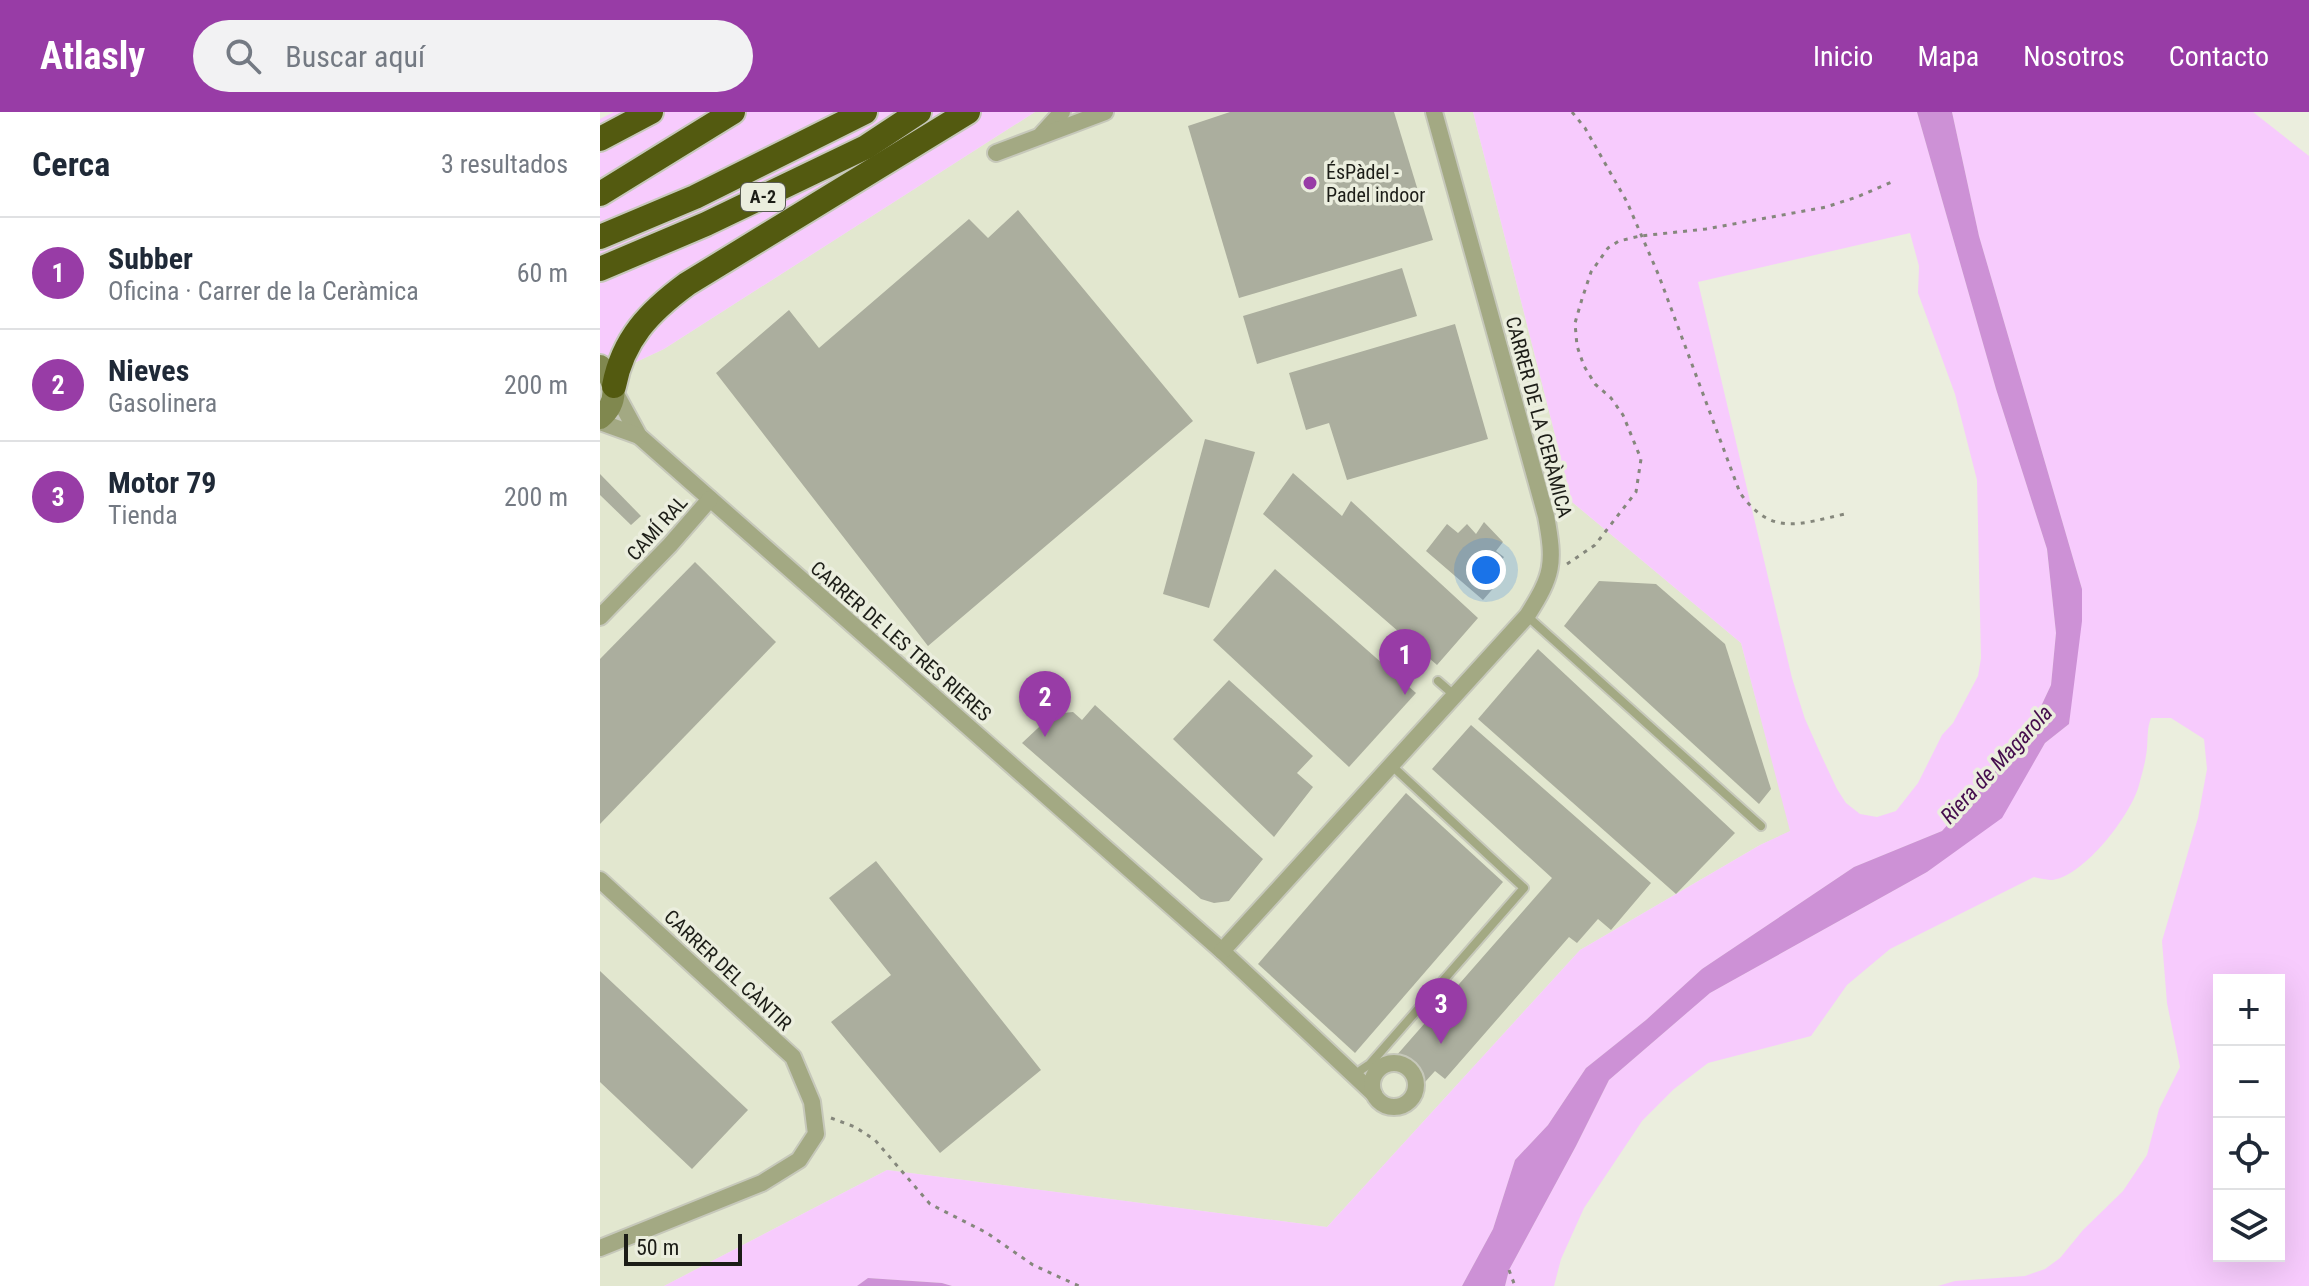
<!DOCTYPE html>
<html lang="es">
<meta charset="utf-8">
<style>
body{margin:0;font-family:"Roboto Condensed",sans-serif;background:#f2f2f3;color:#1f2937}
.controls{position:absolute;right:24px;bottom:24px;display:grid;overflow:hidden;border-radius:0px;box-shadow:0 8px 32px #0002}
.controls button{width:72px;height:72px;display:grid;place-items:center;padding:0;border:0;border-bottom:2px solid #e0e1e3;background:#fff;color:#1f2937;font:40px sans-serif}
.scale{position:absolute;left:24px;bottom:20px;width:118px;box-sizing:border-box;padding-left:8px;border:4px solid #1c1d17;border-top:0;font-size:22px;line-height:28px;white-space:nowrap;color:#1c1d17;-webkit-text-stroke:6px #ebeede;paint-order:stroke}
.you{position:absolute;left:886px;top:458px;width:28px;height:28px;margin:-20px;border:6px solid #fff;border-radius:50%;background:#1a73e8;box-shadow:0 0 0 12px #1a73e833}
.badge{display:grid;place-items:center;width:52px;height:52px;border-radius:50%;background:#983ca6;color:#fff;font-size:26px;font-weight:700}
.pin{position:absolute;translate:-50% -66px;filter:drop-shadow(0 2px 4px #0008)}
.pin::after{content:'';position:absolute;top:42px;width:28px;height:24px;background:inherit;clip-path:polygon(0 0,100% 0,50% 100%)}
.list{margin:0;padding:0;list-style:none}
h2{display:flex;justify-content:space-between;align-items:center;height:104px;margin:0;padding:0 32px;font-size:34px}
h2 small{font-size:26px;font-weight:400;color:#747a83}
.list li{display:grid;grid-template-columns:52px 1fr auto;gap:24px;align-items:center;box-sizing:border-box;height:112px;padding:0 32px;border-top:2px solid #e0e1e3}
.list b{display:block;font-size:30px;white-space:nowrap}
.list p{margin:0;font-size:26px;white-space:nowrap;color:#747a83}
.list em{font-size:26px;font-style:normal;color:#747a83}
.icon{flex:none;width:44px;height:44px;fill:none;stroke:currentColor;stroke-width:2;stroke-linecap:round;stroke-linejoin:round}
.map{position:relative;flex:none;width:1709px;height:1174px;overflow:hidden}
header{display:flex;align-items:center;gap:48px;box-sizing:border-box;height:112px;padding:0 40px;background:#983ca6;color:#fff}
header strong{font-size:38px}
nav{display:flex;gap:44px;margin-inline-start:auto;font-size:28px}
.search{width:560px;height:72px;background:#f2f2f3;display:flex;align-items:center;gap:20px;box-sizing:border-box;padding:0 28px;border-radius:44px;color:#747a83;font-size:30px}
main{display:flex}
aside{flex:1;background:#fff}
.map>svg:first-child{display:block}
</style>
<header>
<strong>Atlasly</strong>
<div class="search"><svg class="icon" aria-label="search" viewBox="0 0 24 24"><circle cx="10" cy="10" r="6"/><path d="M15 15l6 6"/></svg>Buscar aquí</div>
<nav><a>Inicio</a><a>Mapa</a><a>Nosotros</a><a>Contacto</a></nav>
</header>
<main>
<aside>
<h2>Cerca<small>3 resultados</small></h2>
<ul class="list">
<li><span class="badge">1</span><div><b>Subber</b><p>Oficina · Carrer de la Ceràmica</p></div><em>60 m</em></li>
<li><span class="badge">2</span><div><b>Nieves</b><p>Gasolinera</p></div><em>200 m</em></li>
<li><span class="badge">3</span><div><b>Motor 79</b><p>Tienda</p></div><em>200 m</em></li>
</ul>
</aside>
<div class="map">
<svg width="1709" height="1174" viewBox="0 0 1709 1174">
<rect width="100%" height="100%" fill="#ebeede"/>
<path fill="#e2e7cf" d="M435 0H873L972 390 1141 531 1191 719 1160 733 980 838 727 1115 287 1058 64 1174H0V267L64 237Z"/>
<g fill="#f7cbfd" fill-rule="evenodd">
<path d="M14 0H435L64 237 0 267V7Z"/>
<path d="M873 0H1317L1396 277 1447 437 1456 521 1451 573 1428 622 1342 719 1254 755 1102 857 1046 908 986 956 948 1013 915 1048 893 1117 862 1174H352L342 1171 268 1166 257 1174H64L287 1058 727 1115 980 838 1160 733 1190 719 1141 531 972 390ZM1310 121 1319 154 1318 181 1355 282 1377 368 1381 546 1378 564 1353 611 1342 623 1318 671 1296 699 1277 705 1260 702 1246 691 1237 677 1221 643 1205 607 1192 566 1098 170Z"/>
<path d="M1352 0H1653L1709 44V1174H1338L1355 1169 1425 1164 1445 1157 1460 1146 1483 1118 1523 1079 1547 1043 1559 997 1580 955 1567 891 1562 829 1598 706 1607 657 1604 627 1571 606H1551C1547 616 1548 625 1547 636 1546 648 1542 662 1539 673 1531 703 1485 763 1453 768 1447 768 1439 766 1434 765L1290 837 1247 873 1211 924 1108 951 1074 977 1042 1009 984 1096 961 1147 954 1174H905L909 1158 976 1034 1009 968 1110 881 1327 760 1401 706 1445 631 1469 612 1482 477 1379 124ZM1619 868H1679V1144H1619Z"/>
</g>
<g fill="#cd91d6">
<path d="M1317 0H1352L1379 124 1482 477V509L1469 612 1445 631 1402 706 1327 760 1110 881 1009 968 976 1034 909 1158 905 1174H862L893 1117 915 1048 948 1013 986 956 1046 908 1102 857 1254 755 1342 719 1428 622 1451 573 1456 521 1447 437 1396 277Z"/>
<path d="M268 1166 342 1171 352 1174H257Z"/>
</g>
<g fill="#abae9e">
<path d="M630 0H794L833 128 639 186 588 14Z"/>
<path d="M418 98 593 309 328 534 116 261 189 198 219 236 369 107 388 126Z"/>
<path d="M802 156 817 204 657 252 643 204Z"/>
<path d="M855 212 888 327 747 368 729 311 706 318 689 261Z"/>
<path d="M605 327 655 340 609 496 563 482Z"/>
<path d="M693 361 742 404 751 389 878 506 837 553 663 402Z"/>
<path d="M0 362 41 404 31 413 0 383Z"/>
<path d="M884 410 903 430 896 439 904 445 897 455 904 464 883 488 826 439 847 412 858 421 867 412 876 422Z"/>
<path d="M95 450 176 530 0 712V547Z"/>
<path d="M675 457 816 581 749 655 613 528Z"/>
<path d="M999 469 1056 472 1125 532 1171 677 1159 692 964 514Z"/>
<path d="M938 537 1135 721 1076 782 878 607Z"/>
<path d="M629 568 713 644 697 661 713 675 674 725 573 627Z"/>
<path d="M495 593 663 747 629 789 614 791 601 787 422 631 453 602 473 600 482 608Z"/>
<path d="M871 613 1051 771 1011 818 998 807 977 831 969 825 845 967 835 959 825 970 796 944 952 766 832 657Z"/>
<path d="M806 681 903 770 755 941 658 852Z"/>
<path d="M276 749 441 958 340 1041 231 910 291 863 229 786Z"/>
<path d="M0 859 148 998 92 1057 0 970Z"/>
</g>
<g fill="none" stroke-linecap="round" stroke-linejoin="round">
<defs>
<g id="lane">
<path d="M927 504 1161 714"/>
<path d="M838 569 854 583"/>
<path d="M761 958 770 952 924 776 791 653"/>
</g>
<g id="street">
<path d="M442 22 462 0"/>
<path d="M396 41 505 0"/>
<path d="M14 278 39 324 622 839 774 982"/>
<path d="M0 310 39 324"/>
<path d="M0 505 70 433 110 387"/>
<path d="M0 768 193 945 212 990 216 1022 199 1048 162 1071 0 1136"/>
<path d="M622 839 927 504C953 463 955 452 946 404L834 0"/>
<circle cx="794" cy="973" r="22"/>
</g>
<path id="secondary" d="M0 254C18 268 18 291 0 306"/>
<g id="highway">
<path d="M0 27 51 0"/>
<path d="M0 82 133 0"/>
<path d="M0 125 95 85 265 0"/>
<path d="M0 157 106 112 266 35 319 0"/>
<path d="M14 274C23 227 49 200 87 172L368 0"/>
</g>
</defs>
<use href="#lane" stroke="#c6c8ba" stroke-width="12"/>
<use href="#street" stroke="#c6c8ba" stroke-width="20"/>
<use href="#secondary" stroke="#c6c8ba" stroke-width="26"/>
<use href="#highway" stroke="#c6c8ba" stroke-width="28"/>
<g stroke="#85877c" stroke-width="3" stroke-dasharray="4 6" stroke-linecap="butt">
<path d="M972 0 985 16 1027 90 1059 164 1140 381C1172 425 1198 412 1245 402"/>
<path d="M967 452 995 433 1036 380 1041 347 1023 303 1011 286 995 272 984 254 977 234 975 211 982 187 991 160 1008 136 1019 129 1040 124 1106 117 1226 95 1257 85 1294 69"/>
<path d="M231 1006 255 1015 275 1028 330 1092 387 1121 433 1153 479 1174"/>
<path d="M909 1158 915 1174"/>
</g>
<use href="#lane" stroke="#a3a983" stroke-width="8"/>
<use href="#street" stroke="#a3a983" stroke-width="16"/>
<use href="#secondary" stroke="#80884f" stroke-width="22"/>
<use href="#highway" stroke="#535a10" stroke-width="24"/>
</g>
<circle fill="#983ca6" stroke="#ebeede" stroke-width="3" cx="710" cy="71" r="8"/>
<g text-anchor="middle" stroke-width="7" stroke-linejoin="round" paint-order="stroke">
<rect fill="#ebeede" stroke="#5a5c53" stroke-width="2" x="141" y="71" width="44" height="28" rx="6"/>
<g font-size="18" font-weight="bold" fill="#1c1d17">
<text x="163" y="91">A-2</text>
</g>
<g font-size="20" fill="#1c1d17" stroke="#ebeede" text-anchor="start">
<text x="726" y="67">ÉsPàdel -<tspan x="726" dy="23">Padel indoor</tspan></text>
</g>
<g font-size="20" fill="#1c1d17" stroke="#ebeede">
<text transform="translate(939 305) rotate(75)" y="7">CARRER DE LA CERÀMICA</text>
<text transform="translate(57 416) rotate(-48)" y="7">CAMÍ RAL</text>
<text transform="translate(301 529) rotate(41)" y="7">CARRER DE LES TRES RIERES</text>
<text transform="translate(128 858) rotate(43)" y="7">CARRER DEL CÀNTIR</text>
</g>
<g font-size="22" font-style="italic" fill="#450d4d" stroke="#ebeede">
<text transform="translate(1396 652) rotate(-47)" y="8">Riera de Magarola</text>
</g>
</g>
</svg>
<div class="controls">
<button>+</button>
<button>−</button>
<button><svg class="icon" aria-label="locate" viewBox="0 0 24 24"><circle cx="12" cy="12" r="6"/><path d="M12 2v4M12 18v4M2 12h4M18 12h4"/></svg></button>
<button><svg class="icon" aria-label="layers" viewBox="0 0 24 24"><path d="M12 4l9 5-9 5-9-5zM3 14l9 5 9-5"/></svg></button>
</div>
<div class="scale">50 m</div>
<div class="you"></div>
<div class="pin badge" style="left:805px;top:583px">1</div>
<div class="pin badge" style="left:445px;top:625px">2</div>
<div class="pin badge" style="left:841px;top:932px">3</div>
</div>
</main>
